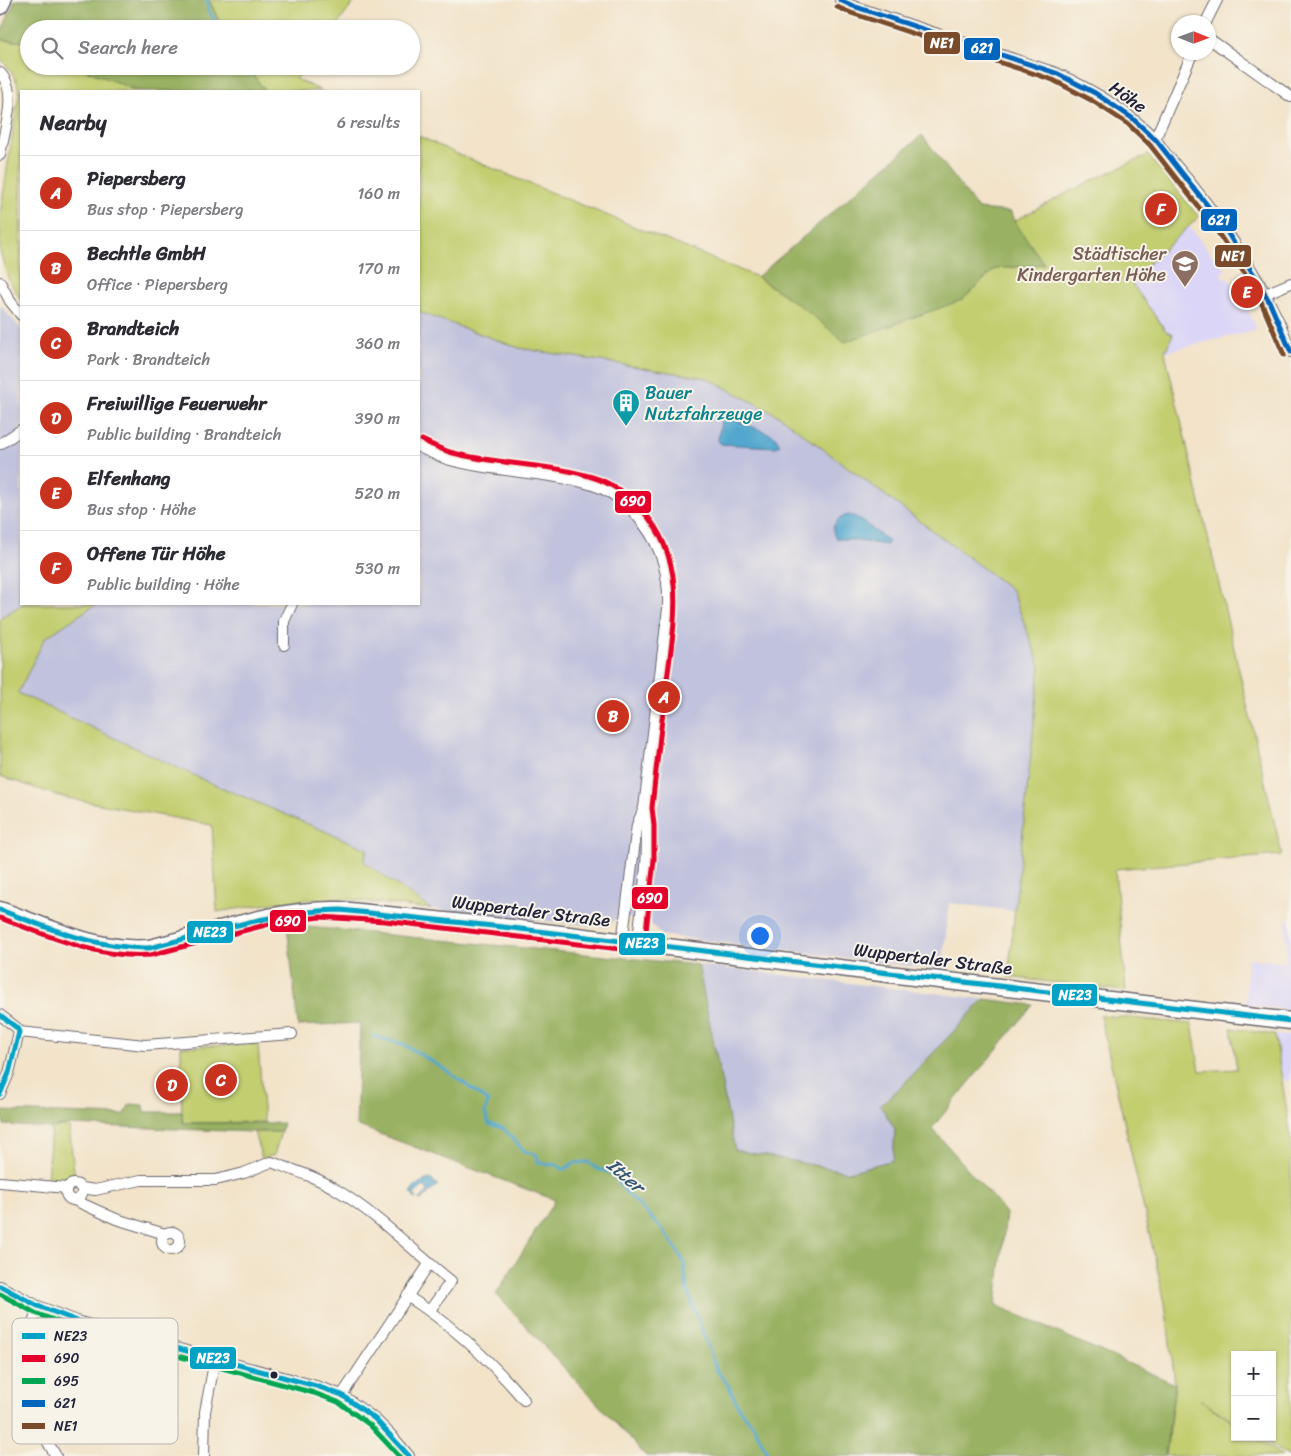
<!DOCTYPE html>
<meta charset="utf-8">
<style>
body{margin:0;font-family:Sriracha,sans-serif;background:#f7f7f7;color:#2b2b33}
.controls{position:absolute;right:15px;bottom:15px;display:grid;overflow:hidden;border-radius:0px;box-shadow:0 1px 4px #0004}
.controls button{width:45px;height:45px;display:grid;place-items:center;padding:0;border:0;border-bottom:1px solid #e1e1e2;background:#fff;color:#2b2b33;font:25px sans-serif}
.compass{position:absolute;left:1171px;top:15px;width:45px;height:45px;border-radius:50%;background:#fff;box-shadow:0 1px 4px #0004;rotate:91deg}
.you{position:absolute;left:759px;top:935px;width:18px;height:18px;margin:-12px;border:4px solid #fff;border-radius:50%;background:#1a73e8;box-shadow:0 0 0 8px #1a73e833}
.badge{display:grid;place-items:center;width:32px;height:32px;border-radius:50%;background:#c8321e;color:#fff;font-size:16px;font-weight:700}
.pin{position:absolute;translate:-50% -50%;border:2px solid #fff;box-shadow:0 1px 5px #0006}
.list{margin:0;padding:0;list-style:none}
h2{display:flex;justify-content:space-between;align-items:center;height:65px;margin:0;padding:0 20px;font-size:21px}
h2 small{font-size:16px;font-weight:400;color:#7c7c81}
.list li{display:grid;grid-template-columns:32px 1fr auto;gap:15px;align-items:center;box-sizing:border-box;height:75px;padding:0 20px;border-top:1px solid #e1e1e2}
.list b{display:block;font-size:19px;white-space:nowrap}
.list p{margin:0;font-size:16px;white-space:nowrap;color:#7c7c81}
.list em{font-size:16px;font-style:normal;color:#7c7c81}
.icon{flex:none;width:28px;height:28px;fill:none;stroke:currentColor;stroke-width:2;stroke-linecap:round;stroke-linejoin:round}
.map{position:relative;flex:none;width:1291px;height:1456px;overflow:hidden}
.search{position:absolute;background:#fff;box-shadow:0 1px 4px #0004;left:20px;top:20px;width:400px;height:55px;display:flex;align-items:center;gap:12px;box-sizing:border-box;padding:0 18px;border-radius:28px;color:#7c7c81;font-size:19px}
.panel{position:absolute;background:#fff;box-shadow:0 1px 4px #0004;left:20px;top:90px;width:400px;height:515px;border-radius:0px}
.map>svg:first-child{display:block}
</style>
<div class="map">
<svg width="1291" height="1456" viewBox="0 0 1291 1456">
<rect width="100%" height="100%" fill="#f7f3e8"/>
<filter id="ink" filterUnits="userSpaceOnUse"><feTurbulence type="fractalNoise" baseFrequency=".02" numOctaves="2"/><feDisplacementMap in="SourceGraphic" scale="10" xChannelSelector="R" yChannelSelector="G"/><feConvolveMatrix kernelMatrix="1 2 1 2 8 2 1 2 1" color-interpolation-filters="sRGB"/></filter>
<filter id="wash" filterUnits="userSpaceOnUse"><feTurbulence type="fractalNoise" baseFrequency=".0096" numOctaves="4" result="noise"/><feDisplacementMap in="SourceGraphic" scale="20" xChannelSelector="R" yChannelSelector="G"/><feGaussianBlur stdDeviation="1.12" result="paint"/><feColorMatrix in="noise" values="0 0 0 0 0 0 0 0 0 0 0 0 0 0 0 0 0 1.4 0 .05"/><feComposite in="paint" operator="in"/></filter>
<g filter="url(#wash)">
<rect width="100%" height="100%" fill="#f2e3c9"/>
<g fill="#dbd6f7">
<path d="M1189 226 1214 258 1216 257 1226 270 1221 274 1225 280 1228 278 1241 296 1257 330 1165 352 1166 331 1130 281Z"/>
<path d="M1286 919 1291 920V1010L1245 1005 1248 958 1286 963Z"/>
<path d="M1275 1035 1291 1036V1080L1282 1081Z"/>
</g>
<g fill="#c1c2dd">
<path d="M0 305 21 329V604H23L0 618Z"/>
<path d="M419 312 519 348 706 377 779 416 1012 590 1040 666 1015 911 949 903 942 970 661 935 647 920 618 917 606 927 431 909 364 861 367 849 206 781 17 693 45 638 96 604H419Z"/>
<path d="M698 965 984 999 900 1088 880 1105 895 1129 893 1160 849 1172 735 1150Z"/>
</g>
<g fill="#c2ce70" stroke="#727856">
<path d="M209 0H356L334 29H223Z"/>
<path d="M0 40 29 42V66H76L138 91H21V244L20 274 21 277V300L9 281 0 252V214L19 92 17 82 12 73 0 57Z"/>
<path d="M247 66H305L296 79 322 91H265Z"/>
<path d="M419 136 455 153 757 277 802 307 962 300 995 269 1044 264 1014 221 1090 181 1148 155 1199 217 1130 281 1166 331 1173 334 1165 352 1282 855 1115 869 1126 991 1008 977 1040 666 1012 590 779 416 707 378 519 348 419 312Z"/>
<path d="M23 604H96L45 638 18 693 206 781 367 849 364 862 431 909 335 898 287 901 217 912 212 825 62 797 0 776V618Z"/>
<path d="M1100 1015 1192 1024 1200 1071 1237 1069 1231 1028 1275 1035 1291 1138V1456H1288L1259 1437H1272V1355H1235V1422L1200 1400 1235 1424V1437H1254L1282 1456H1166L1175 1384 1165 1303Z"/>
<path d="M258 1044 264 1122 182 1123 181 1047Z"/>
<path d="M69 1125 75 1180H47L51 1128Z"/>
<path d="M254 1132H281L274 1155 262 1159Z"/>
</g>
<g fill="#99b162" stroke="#5e6a4e">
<path d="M15 0H209L223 29H29V42L0 40V35Z"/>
<path d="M76 66H247L265 91H196L181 90 176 91H138Z"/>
<path d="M922 135 978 209 1011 212 1014 221 1044 264 995 269 962 300 845 342 802 307 757 277Z"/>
<path d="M287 925 698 965 735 1150 849 1172 893 1160 895 1129 880 1105 900 1088 984 999 1033 1005 932 1128 1006 1213 996 1305 1175 1384 1165 1456H646L496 1294 555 1200 356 1125 360 1023 298 1026Z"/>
<path d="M130 1104 143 1105 144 1112H182L183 1123H283L281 1132H254L69 1125 51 1128 4 1125 1 1111 123 1115Z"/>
</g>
<g fill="#52a7ce" stroke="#3a6484">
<path d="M726 416 775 436 780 445 775 447 721 444 718 441 721 421Z"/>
<path d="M849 515 856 517 887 540V545L836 538C828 527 838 517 849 515Z"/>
<path d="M430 1179 438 1185 421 1200H419L428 1191 424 1186 414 1194 417 1199 414 1198 411 1193C415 1184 422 1181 430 1179Z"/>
</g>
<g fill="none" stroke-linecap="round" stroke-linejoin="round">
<g stroke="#52a7ce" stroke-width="3">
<path d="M207 0 208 10 220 29"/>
<path d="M237 66 240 72"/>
<path d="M373 1036 403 1044 446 1070 488 1101 485 1113 489 1124 503 1128 524 1151 537 1155 538 1162 549 1165 556 1164 564 1170 573 1163 589 1162 597 1169 609 1172 617 1180 624 1190 664 1231 680 1255 684 1263 687 1289 717 1371 728 1385 740 1410 754 1426 769 1456"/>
</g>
</g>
</g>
<g filter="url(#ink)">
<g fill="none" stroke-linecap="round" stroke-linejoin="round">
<defs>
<g id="minor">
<path d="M840 0 853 6 1056 73C1091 89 1127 110 1154 138 1160 144 1163 151 1168 156 1215 210 1268 285 1291 352"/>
<path d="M1206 22 1217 0"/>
<path d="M1208 38 1291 97"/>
<path d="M0 73C19 91 4 131 0 155"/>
<path d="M1155 139 1193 52"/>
<path d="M0 282 10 301 21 315"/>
<path d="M1265 294 1291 283"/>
<path d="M0 444 21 430"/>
<path d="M419 447C429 451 439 457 450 460 483 469 518 471 551 476 569 479 587 482 603 489 618 496 633 510 643 523 663 549 669 576 668 608L644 808 637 825 622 943"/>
<path d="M284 645V621L292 604"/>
<path d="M638 944C641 900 652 853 644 809"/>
<path d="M0 1015 17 1028 19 1032"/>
<path d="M19 1032 145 1045 292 1034"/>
<path d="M0 1094 9 1073 19 1032"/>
<path d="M0 1182 67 1188"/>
<circle cx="74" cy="1192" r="8"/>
<path d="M82 1188 95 1190 141 1180H216L244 1173 271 1162C293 1170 317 1177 337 1190 378 1215 413 1251 451 1281L430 1310"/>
<path d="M74 1200 116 1219 165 1234"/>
<circle cx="171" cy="1241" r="9"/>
<path d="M0 1286 38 1306 80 1322 316 1386 342 1395 375 1419 391 1435 409 1456"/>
<path d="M407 1296C451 1324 490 1360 524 1400"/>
<path d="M38 1306C20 1364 23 1404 56 1456"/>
<path d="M342 1395 429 1264"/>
<path d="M204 1456 205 1412 215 1359"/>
</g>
<g id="primary">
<path d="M0 6 3 0"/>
<path d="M0 910C48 927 98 952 149 948 212 933 275 908 340 910L512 928 922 978 1291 1021"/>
</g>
</defs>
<use href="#minor" stroke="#6b666d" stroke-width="12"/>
<use href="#primary" stroke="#6b666d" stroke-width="19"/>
<use href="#minor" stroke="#fff" stroke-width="10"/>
<use href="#primary" stroke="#fff" stroke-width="16"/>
<defs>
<g id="bus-1">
<path d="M0 910C49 928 96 949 149 948 213 932 274 911 340 910L512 928 1291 1021"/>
<path d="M0 1015 17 1028 19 1032 9 1073 0 1094"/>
<path d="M0 1286 38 1306 80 1322 316 1386 342 1395 375 1419 409 1456"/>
</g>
<path id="bus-2" d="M0 918C49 936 98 959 151 955L273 923 320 917 385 921 637 951 644 949 654 860V825L652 808C656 768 661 727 666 687 674 624 689 562 642 510 628 495 612 483 592 477 547 463 499 465 453 453 442 450 432 445 422 440"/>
<path id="bus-3" d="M0 1294 35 1313 78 1329 314 1393 338 1402 370 1425 399 1456"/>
<path id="bus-4" d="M840 0 853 6 1056 73 1095 93 1132 118 1156 140 1222 224 1254 275 1269 301 1291 352"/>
<path id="bus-5" d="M837 7 851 13 1053 80 1091 100 1128 124 1150 145 1215 228 1248 279 1262 304 1284 355"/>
</defs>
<use href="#bus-1" stroke="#f7f3e8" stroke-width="9"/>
<use href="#bus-2" stroke="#f7f3e8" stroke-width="9"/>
<use href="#bus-3" stroke="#f7f3e8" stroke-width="9"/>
<use href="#bus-4" stroke="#f7f3e8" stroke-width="9"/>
<use href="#bus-5" stroke="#f7f3e8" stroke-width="9"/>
<use href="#bus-1" stroke="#02a2c7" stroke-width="5"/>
<use href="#bus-2" stroke="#e4002b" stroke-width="5"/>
<use href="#bus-3" stroke="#00a651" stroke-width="5"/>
<use href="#bus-4" stroke="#0065bd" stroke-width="5"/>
<use href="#bus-5" stroke="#7a4b2a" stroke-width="5"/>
</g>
</g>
<defs>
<symbol id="school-pin" viewBox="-11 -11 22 30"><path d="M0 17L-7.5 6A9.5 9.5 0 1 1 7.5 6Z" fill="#8d6e63" stroke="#f7f3e8"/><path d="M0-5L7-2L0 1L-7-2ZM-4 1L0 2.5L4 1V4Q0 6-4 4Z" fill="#fff"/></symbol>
<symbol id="building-pin" viewBox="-11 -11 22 30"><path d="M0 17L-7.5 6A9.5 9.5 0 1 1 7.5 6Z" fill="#0f9aa8" stroke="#f7f3e8"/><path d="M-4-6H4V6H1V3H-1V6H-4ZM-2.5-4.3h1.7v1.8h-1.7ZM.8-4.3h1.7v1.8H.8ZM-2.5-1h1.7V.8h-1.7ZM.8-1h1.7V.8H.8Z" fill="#fff"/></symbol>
</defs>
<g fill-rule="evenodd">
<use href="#school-pin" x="1169" y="248" width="32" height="43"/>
<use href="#building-pin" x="610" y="387" width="32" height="43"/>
</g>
<circle fill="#22223b" stroke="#f7f3e8" stroke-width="2" cx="274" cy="1375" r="4.5"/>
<g text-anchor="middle" stroke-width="4" stroke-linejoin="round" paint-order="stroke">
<g font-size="18" fill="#22223b" stroke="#f7f3e8">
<text transform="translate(1128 97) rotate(36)" y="6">Höhe</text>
<text transform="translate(531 911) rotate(7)" y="6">Wuppertaler Straße</text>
<text transform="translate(933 959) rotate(7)" y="6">Wuppertaler Straße</text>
</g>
<g font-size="18" fill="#785e54" stroke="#f7f3e8" text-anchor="end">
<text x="1166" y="260">Städtischer<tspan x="1166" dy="21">Kindergarten Höhe</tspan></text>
</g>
<g font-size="18" fill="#0d838f" stroke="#f7f3e8" text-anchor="start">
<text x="645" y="399">Bauer<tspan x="645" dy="21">Nutzfahrzeuge</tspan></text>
</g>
<g font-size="19" font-style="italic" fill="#355776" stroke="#f7f3e8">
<text transform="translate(626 1175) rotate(41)" y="7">Itter</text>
</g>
</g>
<rect x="12" y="1318" width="166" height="126" rx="8" fill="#f7f3e8" stroke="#b7b4b4" stroke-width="1"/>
<rect x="22" y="1333" width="23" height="6" fill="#02a2c7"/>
<rect x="22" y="1355" width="23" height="7" fill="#e4002b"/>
<rect x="22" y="1378" width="23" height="6" fill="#00a651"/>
<rect x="22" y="1400" width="23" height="7" fill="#0065bd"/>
<rect x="22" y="1423" width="23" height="6" fill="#7a4b2a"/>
<g font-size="14" fill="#22223b">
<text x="54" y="1341">NE23</text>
<text x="54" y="1363">690</text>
<text x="54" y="1386">695</text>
<text x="54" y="1408">621</text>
<text x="54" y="1431">NE1</text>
</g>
<g stroke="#f7f3e8" stroke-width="2">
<rect x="923" y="31" width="38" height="24" rx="5" fill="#7a4b2a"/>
<rect x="963" y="37" width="38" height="24" rx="5" fill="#0065bd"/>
<rect x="1200" y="208" width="38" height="24" rx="5" fill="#0065bd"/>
<rect x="1214" y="244" width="38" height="24" rx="5" fill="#7a4b2a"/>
<rect x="614" y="490" width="38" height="24" rx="5" fill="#e4002b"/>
<rect x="631" y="886" width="38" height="24" rx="5" fill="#e4002b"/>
<rect x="269" y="909" width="38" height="24" rx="5" fill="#e4002b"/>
<rect x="186" y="920" width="48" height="24" rx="5" fill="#02a2c7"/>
<rect x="618" y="932" width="48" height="24" rx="5" fill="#02a2c7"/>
<rect x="1051" y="983" width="47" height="24" rx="5" fill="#02a2c7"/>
<rect x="189" y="1346" width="48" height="24" rx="5" fill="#02a2c7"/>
</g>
<g font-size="14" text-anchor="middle" font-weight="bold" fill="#fff">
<text x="942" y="48">NE1</text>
<text x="982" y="53">621</text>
<text x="1219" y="225">621</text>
<text x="1233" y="261">NE1</text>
<text x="633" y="506">690</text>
<text x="650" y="903">690</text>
<text x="288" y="926">690</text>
<text x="210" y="937">NE23</text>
<text x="642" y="948">NE23</text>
<text x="1075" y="1000">NE23</text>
<text x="213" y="1363">NE23</text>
</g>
</svg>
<div class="controls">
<button>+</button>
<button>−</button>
</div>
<svg class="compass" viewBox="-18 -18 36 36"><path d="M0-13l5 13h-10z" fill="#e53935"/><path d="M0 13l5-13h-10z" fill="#7c7c81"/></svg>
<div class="you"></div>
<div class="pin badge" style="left:664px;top:697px">A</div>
<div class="pin badge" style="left:613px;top:716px">B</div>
<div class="pin badge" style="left:221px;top:1080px">C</div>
<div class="pin badge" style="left:172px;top:1085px">D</div>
<div class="pin badge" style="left:1247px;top:292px">E</div>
<div class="pin badge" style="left:1161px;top:209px">F</div>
<div class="search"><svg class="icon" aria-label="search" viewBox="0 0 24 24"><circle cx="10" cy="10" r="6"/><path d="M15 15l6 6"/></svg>Search here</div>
<section class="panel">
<h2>Nearby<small>6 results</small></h2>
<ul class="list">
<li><span class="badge">A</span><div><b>Piepersberg</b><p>Bus stop · Piepersberg</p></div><em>160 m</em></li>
<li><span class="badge">B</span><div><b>Bechtle GmbH</b><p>Office · Piepersberg</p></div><em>170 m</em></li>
<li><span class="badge">C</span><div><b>Brandteich</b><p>Park · Brandteich</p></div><em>360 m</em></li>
<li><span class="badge">D</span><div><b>Freiwillige Feuerwehr</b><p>Public building · Brandteich</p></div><em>390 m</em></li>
<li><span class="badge">E</span><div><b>Elfenhang</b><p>Bus stop · Höhe</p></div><em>520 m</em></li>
<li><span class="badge">F</span><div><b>Offene Tür Höhe</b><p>Public building · Höhe</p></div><em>530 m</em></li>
</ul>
</section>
</div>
